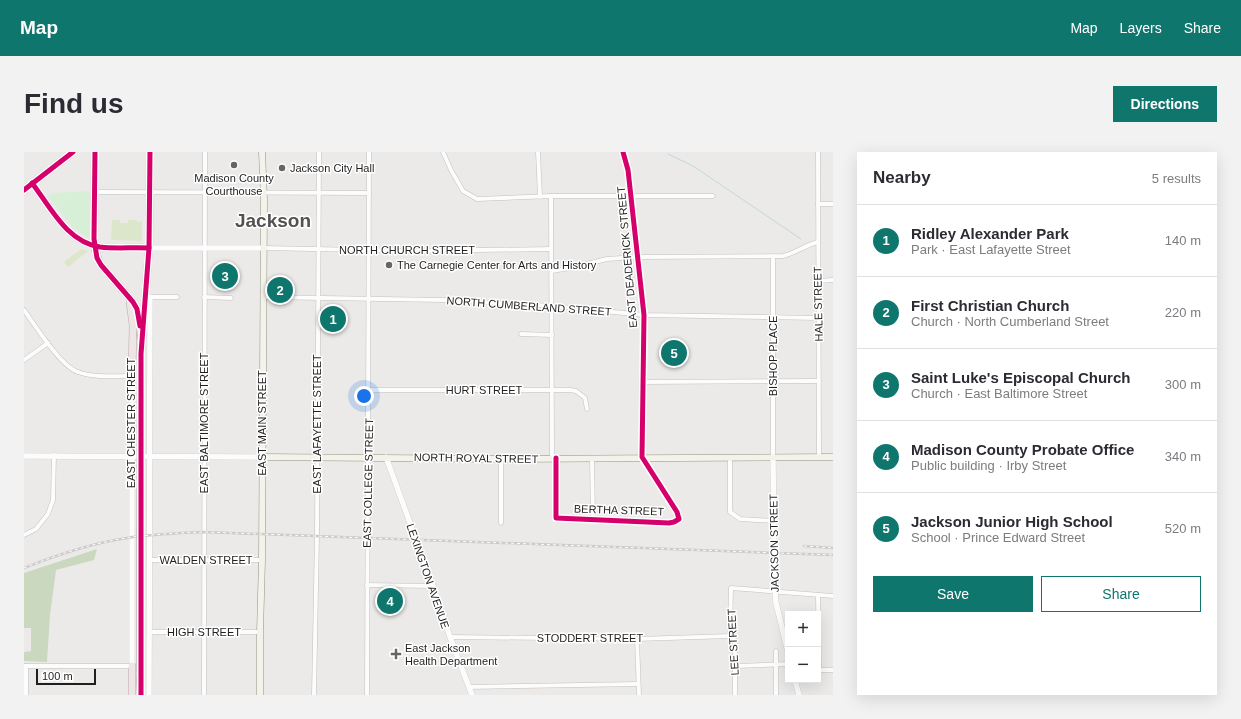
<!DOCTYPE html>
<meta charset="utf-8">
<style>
body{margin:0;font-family:Arial,sans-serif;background:#f2f2f3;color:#2b2b33}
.controls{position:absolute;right:12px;bottom:12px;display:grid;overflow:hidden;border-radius:0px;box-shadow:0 4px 16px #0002}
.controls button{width:36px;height:36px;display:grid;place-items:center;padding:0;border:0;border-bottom:1px solid #e1e1e2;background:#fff;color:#2b2b33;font:20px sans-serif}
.scale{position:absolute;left:12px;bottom:10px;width:60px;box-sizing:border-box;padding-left:4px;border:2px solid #1f1f1f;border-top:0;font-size:11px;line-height:14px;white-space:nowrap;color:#1f1f1f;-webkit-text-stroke:3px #fff;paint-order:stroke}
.you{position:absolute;left:340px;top:244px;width:14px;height:14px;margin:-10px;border:3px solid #fff;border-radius:50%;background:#1a73e8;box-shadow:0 0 0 6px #1a73e833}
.badge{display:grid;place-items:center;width:26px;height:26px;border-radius:50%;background:#0f766e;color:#fff;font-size:13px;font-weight:700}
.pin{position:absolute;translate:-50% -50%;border:2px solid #fff;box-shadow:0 1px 4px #0006}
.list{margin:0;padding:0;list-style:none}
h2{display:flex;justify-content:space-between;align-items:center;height:52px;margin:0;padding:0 16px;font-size:17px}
h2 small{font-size:13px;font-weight:400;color:#7c7c81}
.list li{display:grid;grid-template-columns:26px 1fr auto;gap:12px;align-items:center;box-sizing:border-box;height:72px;padding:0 16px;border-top:1px solid #e1e1e2}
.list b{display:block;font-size:15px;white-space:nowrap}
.list p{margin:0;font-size:13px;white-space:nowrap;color:#7c7c81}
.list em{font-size:13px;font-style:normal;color:#7c7c81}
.actions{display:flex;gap:8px;padding:12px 16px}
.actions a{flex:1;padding:9px 0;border:1px solid #0f766e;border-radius:0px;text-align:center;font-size:14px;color:#0f766e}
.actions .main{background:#0f766e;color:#fff}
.map{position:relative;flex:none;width:809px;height:543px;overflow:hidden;border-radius:0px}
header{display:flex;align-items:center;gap:24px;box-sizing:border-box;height:56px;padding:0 20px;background:#0f766e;color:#fff}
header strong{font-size:19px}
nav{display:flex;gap:22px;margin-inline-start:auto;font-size:14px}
.intro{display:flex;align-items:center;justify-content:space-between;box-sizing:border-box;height:96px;padding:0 24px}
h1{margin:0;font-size:28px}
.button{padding:10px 18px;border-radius:0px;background:#0f766e;color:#fff;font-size:14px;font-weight:700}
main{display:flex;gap:24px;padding:0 24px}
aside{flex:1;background:#fff;border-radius:0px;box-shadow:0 4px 16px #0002}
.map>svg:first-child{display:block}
</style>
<header>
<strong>Map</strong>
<nav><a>Map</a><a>Layers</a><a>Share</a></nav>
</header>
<div class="intro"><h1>Find us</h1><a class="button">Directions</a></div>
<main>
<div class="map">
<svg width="809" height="543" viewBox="0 0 809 543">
<rect width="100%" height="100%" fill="#eceae8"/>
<g fill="#dce6ca">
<path d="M88 68H96V71H104V68H112L114 70H117V68H118V89L87 88Z"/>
<path d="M57 97 64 99 44 115 40 110Z"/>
</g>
<path fill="#cad8c0" d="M73 397 70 408 32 418 26 463 23 510 0 509V500L7 499V476H0V421Z"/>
<g fill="#d8efd7">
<path d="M67 39 66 84 64 86 48 75 24 44 29 41Z"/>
<path d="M298 160 320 161V174H298Z"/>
</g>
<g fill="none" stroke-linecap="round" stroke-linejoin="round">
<path stroke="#bfd8dc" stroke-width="1" d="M644 2 669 14 777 87"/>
<defs>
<g id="minor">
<path d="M419 0 427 18 439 39 453 47 527 44H689"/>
<path d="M514 0 516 45"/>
<path d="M794 0 795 305"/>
<path d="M70 40 345 41"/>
<path d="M527 44 528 306"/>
<path d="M794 52H809"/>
<path d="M239 96 390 99 527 97"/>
<path d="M749 104V305"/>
<path d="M528 119 546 116 583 107 613 105 759 104C772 101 781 93 794 90"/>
<path d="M794 129 809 128"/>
<path d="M126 145H153"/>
<path d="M180 145 207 146"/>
<path d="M239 145 418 148 528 154 620 163 794 166"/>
<path d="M0 158C11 173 37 215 54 220 70 226 91 224 108 224"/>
<path d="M497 182 528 183"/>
<path d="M0 208 24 191"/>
<path d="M619 230 795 229"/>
<path d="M345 238H546L552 239 561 246 563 257"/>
<path d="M706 305V360L716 367 750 369"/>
<path d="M532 306V366L645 371 650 370 655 367 653 360 619 305"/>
<path d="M568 306 569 367"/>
<path d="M477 307V371"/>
<path d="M0 383 12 377 24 362 29 348 30 303"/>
<path d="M125 408H238"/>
<path d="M343 433 409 434"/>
<path d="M794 443 795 518"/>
<path d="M125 480H236"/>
<path d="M426 485 613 487 706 484"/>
<path d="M613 487 615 543"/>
<path d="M752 499V543"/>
<path d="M0 514H108"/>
<path d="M711 514 764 512"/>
<path d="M794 518H809"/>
<path d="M445 535 614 532"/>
<path d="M2 543V514"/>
<path d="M180 543 181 0"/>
<path d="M290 543 293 383 295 0"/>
<path d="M343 543 345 0"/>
<path d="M711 543V488L706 484 707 436 809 444"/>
</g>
<g id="tertiary">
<path d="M599 0 604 18 620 163 618 305"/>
<path d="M125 96H239"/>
<path d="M0 304 238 305"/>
<path d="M362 305 409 434 426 485 448 543"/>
<path d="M749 305 750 391"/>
<path d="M752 451 764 500"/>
<path d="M108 514V224"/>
<path d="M771 528 775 543"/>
<path d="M125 543 126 145"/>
</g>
<g id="secondary">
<path d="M238 305 477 307 809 305"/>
<path d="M236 543V480L238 408 240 47 238 0"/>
</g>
<g id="trunk">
<path d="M71 0 70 87C71 97 72 105 77 113L109 150 113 157 118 188"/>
<path d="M8 31C27 56 43 90 76 95 92 97 109 95 125 96"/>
<path d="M0 38 49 0"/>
<path d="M106 150 109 173 108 224"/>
<path d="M117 202 125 96 126 0"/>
<path d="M108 514V543"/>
<path d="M116 521 117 543"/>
</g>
</defs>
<use href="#minor" stroke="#c2c1c0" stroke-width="5"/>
<use href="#tertiary" stroke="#c2c1c0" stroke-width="6"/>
<use href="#secondary" stroke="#949482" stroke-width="7"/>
<use href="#trunk" stroke="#bea2ad" stroke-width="8"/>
<use href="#minor" stroke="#fcfcfc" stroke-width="4"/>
<use href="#tertiary" stroke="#fcfcfc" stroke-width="5.5"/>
<use href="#secondary" stroke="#f3f2eb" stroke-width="6"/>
<use href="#trunk" stroke="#ece6e4" stroke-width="7"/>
<defs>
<g id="rail">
<path d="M780 394 809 396"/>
<path d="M0 416C35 402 72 390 109 385 132 382 156 381 180 380L809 403"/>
</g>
</defs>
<use href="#rail" stroke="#cbcbca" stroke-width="2.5"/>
<use href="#rail" stroke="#fff" stroke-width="1" stroke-dasharray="3" stroke-linecap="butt"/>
<defs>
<path id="tertiary-bridge" d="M750 391V429L752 451"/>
<path id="trunk-bridge" d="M116 521 117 202"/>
</defs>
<use href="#tertiary-bridge" stroke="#c2c1c0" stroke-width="6" stroke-linecap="butt"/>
<use href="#trunk-bridge" stroke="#bea2ad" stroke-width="8" stroke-linecap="butt"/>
<use href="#tertiary-bridge" stroke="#fcfcfc" stroke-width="5.5"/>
<use href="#trunk-bridge" stroke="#ece6e4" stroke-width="7"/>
<defs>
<g id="cycleway">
<path d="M71 0 70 87 73 106 77 113 109 150 113 157 116 174"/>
<path d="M8 31C27 56 43 90 76 95 92 97 109 95 125 96"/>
<path d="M0 38 49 0"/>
<path d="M532 306V366L645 371 650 370 655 367 653 360 618 305 620 163 604 18 599 0"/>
<path d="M117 543V202L125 96 126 0"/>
</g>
</defs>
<use href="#cycleway" stroke="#fff" stroke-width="8"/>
<use href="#cycleway" stroke="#d6006c" stroke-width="5"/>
</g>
<g fill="#676665" stroke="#fff" stroke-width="1.5">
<circle cx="210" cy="13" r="4"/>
<circle cx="258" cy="16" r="4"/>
<circle cx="365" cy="113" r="4"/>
<path d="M370 496h4v4h4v4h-4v4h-4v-4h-4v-4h4z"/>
</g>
<g text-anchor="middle" stroke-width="3" stroke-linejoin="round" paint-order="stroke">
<g font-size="11" fill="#1f1f1f" stroke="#fff" text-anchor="start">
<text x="266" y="20">Jackson City Hall</text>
<text x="210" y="30" text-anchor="middle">Madison County<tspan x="210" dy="13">Courthouse</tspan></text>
<text x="373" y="117">The Carnegie Center for Arts and History</text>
<text x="381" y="500">East Jackson<tspan x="381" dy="13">Health Department</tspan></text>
</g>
<g font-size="11" fill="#1f1f1f" stroke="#fff">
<text x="383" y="102">NORTH CHURCH STREET</text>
<text transform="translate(603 105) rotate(-95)" y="4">EAST DEADERICK STREET</text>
<text transform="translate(794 152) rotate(-91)" y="4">HALE STREET</text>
<text transform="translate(505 154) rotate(4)" y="4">NORTH CUMBERLAND STREET</text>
<text transform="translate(749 204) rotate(-90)" y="4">BISHOP PLACE</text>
<text x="460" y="242">HURT STREET</text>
<text transform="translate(107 271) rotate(-90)" y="4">EAST CHESTER STREET</text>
<text transform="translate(180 271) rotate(-90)" y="4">EAST BALTIMORE STREET</text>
<text transform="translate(238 271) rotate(-90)" y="4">EAST MAIN STREET</text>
<text transform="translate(293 272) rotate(-90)" y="4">EAST LAFAYETTE STREET</text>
<text transform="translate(452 306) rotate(1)" y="4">NORTH ROYAL STREET</text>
<text transform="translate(344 331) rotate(-89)" y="4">EAST COLLEGE STREET</text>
<text transform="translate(595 358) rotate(2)" y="4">BERTHA STREET</text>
<text transform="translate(750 391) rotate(-91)" y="4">JACKSON STREET</text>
<text x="182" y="412">WALDEN STREET</text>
<text transform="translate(404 424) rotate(71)" y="4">LEXINGTON AVENUE</text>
<text x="180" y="484">HIGH STREET</text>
<text x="566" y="490">STODDERT STREET</text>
<text transform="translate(709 490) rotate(-93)" y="4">LEE STREET</text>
</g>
<g font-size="19" font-weight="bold" fill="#525252" stroke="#fff">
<text x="249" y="75">Jackson</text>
</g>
</g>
</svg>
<div class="controls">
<button>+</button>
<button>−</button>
</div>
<div class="scale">100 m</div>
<div class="you"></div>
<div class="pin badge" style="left:309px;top:167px">1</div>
<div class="pin badge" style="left:256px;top:138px">2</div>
<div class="pin badge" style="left:201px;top:124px">3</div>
<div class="pin badge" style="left:366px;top:449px">4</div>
<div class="pin badge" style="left:650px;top:201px">5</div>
</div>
<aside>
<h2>Nearby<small>5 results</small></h2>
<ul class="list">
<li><span class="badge">1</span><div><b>Ridley Alexander Park</b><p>Park · East Lafayette Street</p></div><em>140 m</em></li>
<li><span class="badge">2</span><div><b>First Christian Church</b><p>Church · North Cumberland Street</p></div><em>220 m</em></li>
<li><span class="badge">3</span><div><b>Saint Luke's Episcopal Church</b><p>Church · East Baltimore Street</p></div><em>300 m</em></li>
<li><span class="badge">4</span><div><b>Madison County Probate Office</b><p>Public building · Irby Street</p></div><em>340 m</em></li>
<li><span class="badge">5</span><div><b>Jackson Junior High School</b><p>School · Prince Edward Street</p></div><em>520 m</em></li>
</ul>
<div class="actions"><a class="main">Save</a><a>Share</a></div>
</aside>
</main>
